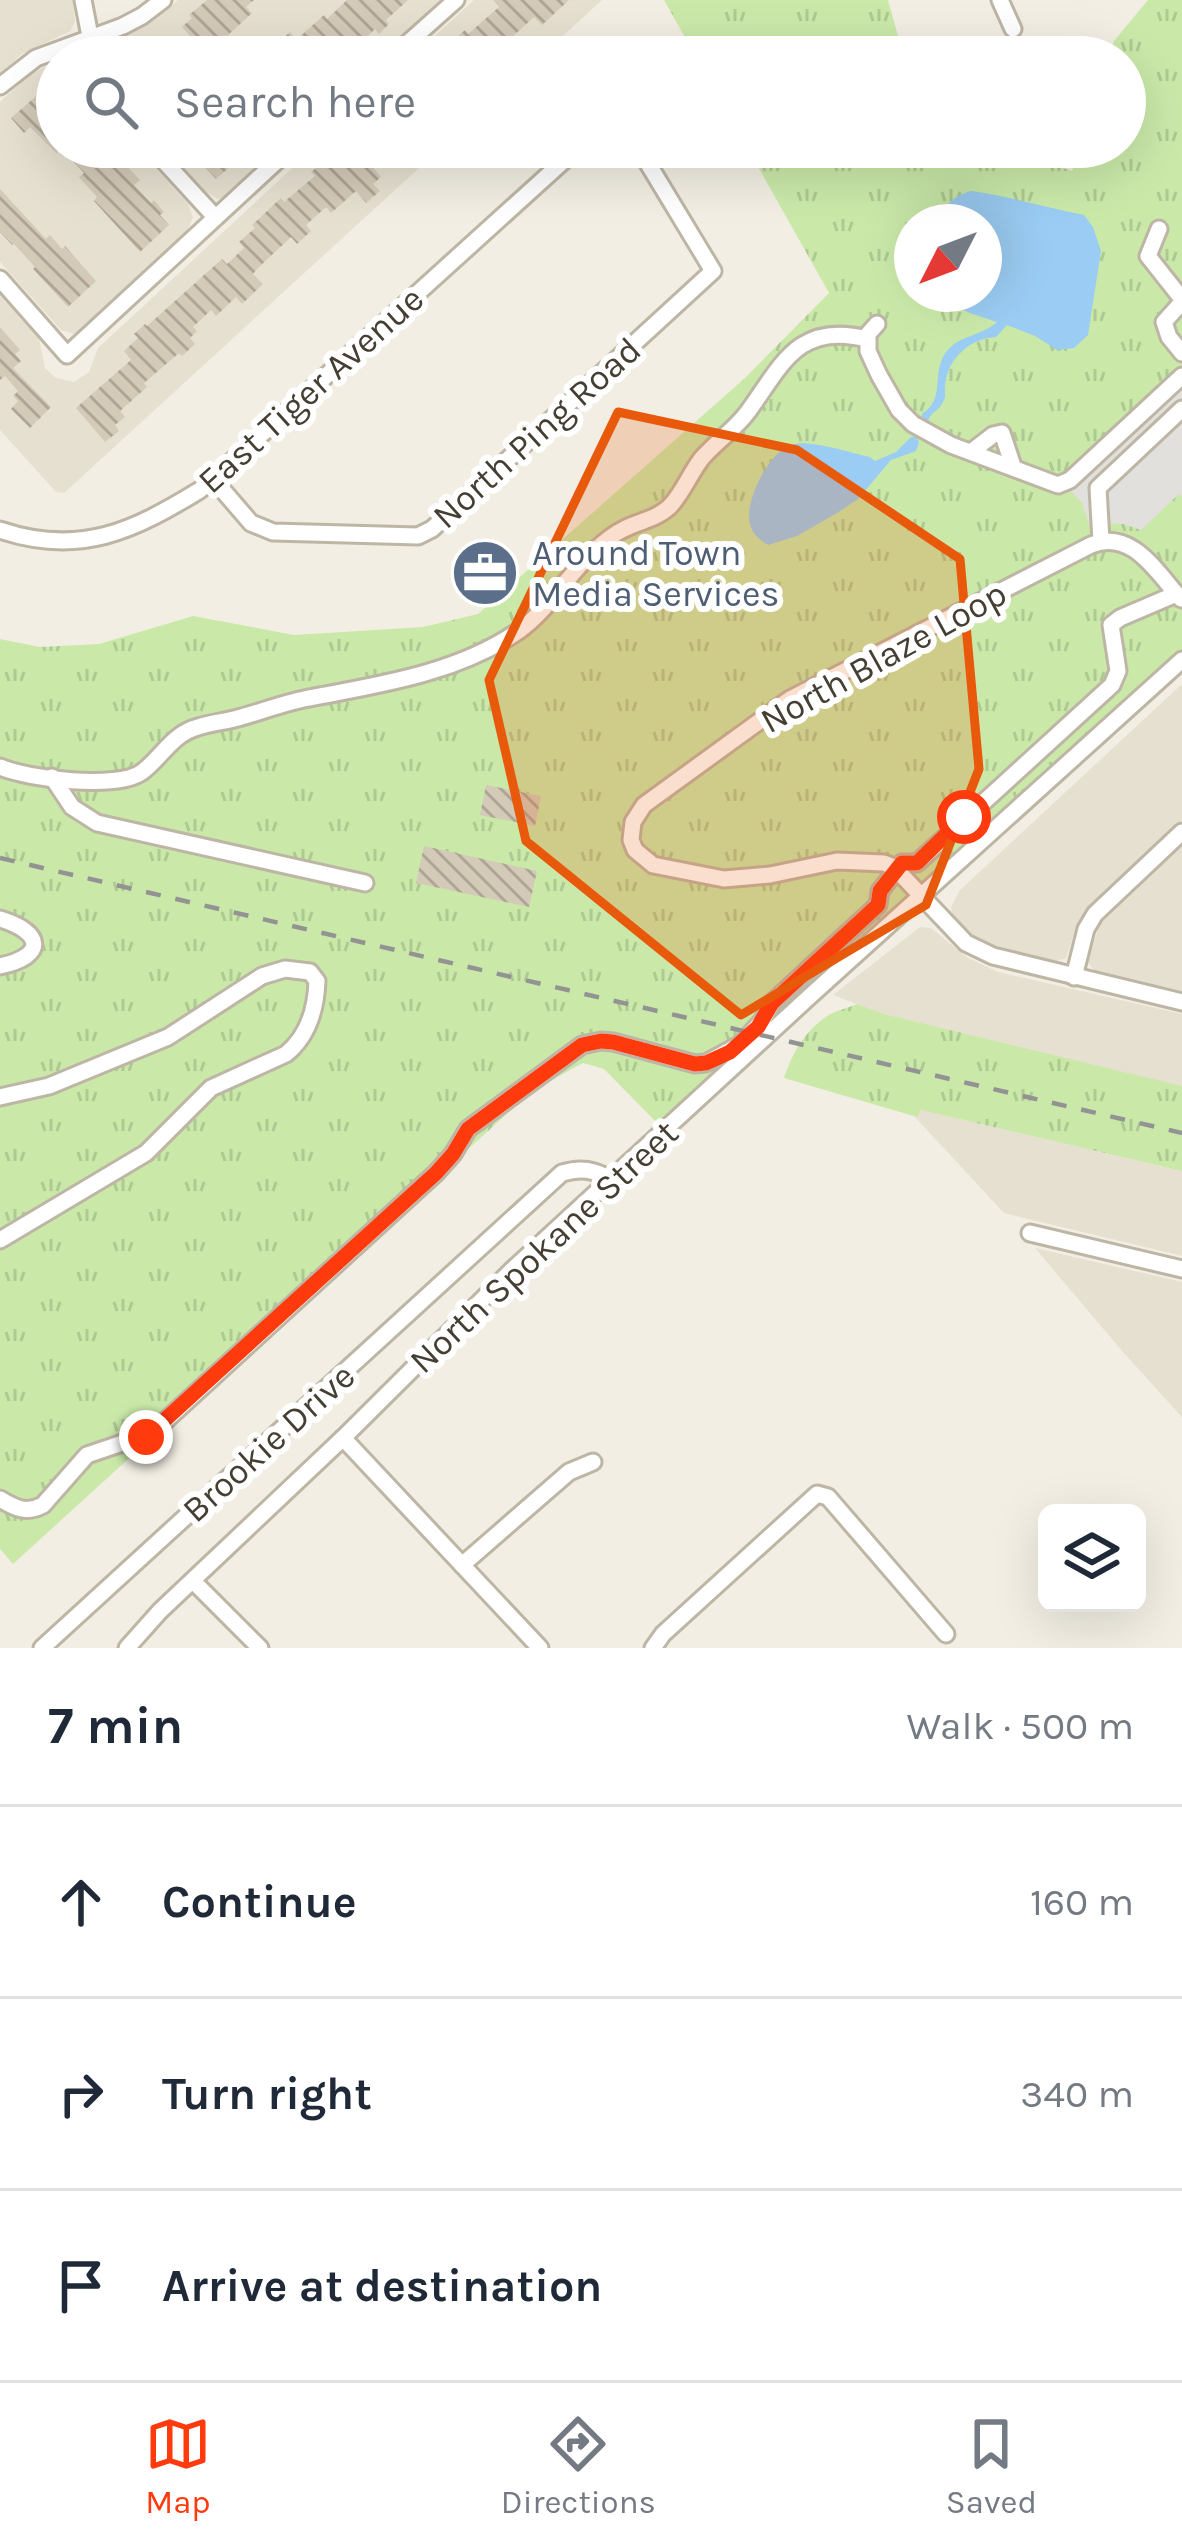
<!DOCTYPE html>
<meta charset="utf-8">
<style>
body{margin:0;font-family:Karla,sans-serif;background:#f6f6f7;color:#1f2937}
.controls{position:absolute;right:36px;bottom:36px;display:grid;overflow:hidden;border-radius:18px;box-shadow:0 12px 48px #0002}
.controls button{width:108px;height:108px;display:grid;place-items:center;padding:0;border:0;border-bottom:3px solid #e0e1e3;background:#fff;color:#1f2937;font:60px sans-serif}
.compass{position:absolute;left:894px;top:204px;width:108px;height:108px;border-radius:50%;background:#fff;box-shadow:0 12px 48px #0002;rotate:228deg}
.stop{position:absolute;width:36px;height:36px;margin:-27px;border:9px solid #ff3a0d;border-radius:50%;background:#fff}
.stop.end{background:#ff3a0d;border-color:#fff;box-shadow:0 3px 12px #0008}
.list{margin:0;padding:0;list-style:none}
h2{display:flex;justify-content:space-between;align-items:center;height:156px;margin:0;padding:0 48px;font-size:51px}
h2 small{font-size:39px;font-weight:400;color:#747a83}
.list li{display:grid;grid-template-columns:78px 1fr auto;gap:36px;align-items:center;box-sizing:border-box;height:192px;padding:0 48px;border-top:3px solid #e0e1e3}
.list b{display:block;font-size:45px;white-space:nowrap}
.list em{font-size:39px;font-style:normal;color:#747a83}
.icon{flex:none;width:66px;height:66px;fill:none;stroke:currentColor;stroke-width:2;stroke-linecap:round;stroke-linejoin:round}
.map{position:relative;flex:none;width:1182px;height:1648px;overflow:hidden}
.search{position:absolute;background:#fff;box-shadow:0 12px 48px #0002;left:36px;right:36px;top:36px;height:132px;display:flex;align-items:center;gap:30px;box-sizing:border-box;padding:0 42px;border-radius:66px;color:#747a83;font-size:45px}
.sheet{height:732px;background:#fff}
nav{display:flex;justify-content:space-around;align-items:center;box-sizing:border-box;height:168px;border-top:3px solid #e0e1e3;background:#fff;font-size:33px;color:#747a83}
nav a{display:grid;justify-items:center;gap:6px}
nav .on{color:#ff3a0d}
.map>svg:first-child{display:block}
</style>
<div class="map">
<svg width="1182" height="1648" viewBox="0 0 1182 1648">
<defs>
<pattern id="grass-tufts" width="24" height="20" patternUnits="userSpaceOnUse" patternTransform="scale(3)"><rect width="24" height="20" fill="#cae9a9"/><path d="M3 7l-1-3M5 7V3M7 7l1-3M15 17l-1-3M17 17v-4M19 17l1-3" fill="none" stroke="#afc992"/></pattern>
<pattern id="building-back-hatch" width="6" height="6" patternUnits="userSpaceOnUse" patternTransform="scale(3)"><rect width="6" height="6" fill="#d4cab8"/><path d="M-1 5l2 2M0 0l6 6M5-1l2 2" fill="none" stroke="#aea596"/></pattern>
</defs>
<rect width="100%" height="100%" fill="#f2eee3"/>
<g fill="#e6e0d0">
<path d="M0 0H73L75 22 70 31 22 54 0 73Z"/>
<path d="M178 0H441L378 57H101L103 50 109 44 154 20Z"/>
<path d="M474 0H602L540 57H412Z"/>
<path d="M57 60V147H136L188 204 193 217 187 231 81 330 74 334 61 330 0 262V102L27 77Z"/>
<path d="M164 147H280L225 197 218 199 203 190Z"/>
<path d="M315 147H442L64 493 56 492 0 430V296L39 339 45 368 56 378 74 382 89 372 98 348Z"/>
<path d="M1182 684V821L1096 899 1078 921 1066 958 1056 961 1010 953 961 929 953 919 951 907 960 890Z"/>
<path d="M1182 847V992L1096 972 1088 963V958L1100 924Z"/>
<path d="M920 927 931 928 968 958 998 972 1182 1014V1087L883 1014 833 995Z"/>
<path d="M921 1110 1182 1171V1256L1004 1213 914 1116Z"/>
<path d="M1035 1248 1182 1282V1417L1123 1352Z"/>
</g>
<g fill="url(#grass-tufts)" fill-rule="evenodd">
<path d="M664 0H888L904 57H696Z"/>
<path d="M1148 0H1182V660L664 1130 604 1069 583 1063 532 1091 13 1564 0 1549V639L40 647 99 644 193 616 294 635 423 627 478 614 745 378 829 293 747 147H1003L1072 171 1079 147H1125V57H1108L1114 41ZM912 222H984V294H912Z"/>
<path d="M857 1004 884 1014 1182 1086V1171L921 1110 917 1117 784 1078C792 1053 806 1029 829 1015 837 1010 848 1008 857 1004Z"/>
</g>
<path fill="#e2e0dc" d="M1182 382V497L1179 494 1141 530 1123 524 1104 523 1090 527 1082 503 1068 488Z"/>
<g fill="#9bccf3">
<path d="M971 191C1009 196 1046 208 1084 215L1093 227 1101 251 1088 335 1074 348 1057 350 1035 336 1007 325 996 337C971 338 947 358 945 386 944 391 947 395 943 402 937 414 931 409 927 425L920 423 922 414C947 397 930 375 946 352 959 335 982 336 997 322 977 315 956 311 942 294H984V222H934C945 207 952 196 971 191Z"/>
<path d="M911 437H917L919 443 916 451 891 460 858 499 837 513 797 536 768 545C760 540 752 534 750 524 744 501 769 450 794 444 812 440 851 453 870 457L875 461 896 452Z"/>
</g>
<g fill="url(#building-back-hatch)">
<path d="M207 0H254L246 7 252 13 228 35 233 41 215 57H209L182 27 192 18 189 15Z"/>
<path d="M347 0H408L386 20 389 24 379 34 375 29 347 57H274L282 50 277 44 290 32 296 40 324 15 327 19Z"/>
<path d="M493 0H569L542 25 534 17 490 57H447L457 48 451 42 465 30 468 34 499 7Z"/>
<path d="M57 78V154L30 127 24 133 11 118Z"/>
<path d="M60 147H109L140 180 134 185 151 203 154 200 164 212 160 215 169 225 140 252 94 201 97 197 79 177 84 173Z"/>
<path d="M194 147H252L216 179 205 167 209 163Z"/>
<path d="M343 147H392L371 165 381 177 373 184 380 191 366 203 356 191 331 213 326 207 306 225 311 231 297 244 291 237 257 269 253 274 263 284 242 304 236 297 216 316 211 310 193 327 197 331 190 338 195 344 182 356 179 353 144 383 147 387 120 411 125 417 115 425 119 431 105 442 76 408 131 360 124 351 138 338 134 334 145 324 147 326 222 259 227 264 244 248 239 242 255 228 252 225 281 198 284 202 315 176 311 172Z"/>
<path d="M0 189 46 239 50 235 62 249 65 246 96 281 68 307 33 269 35 267 14 244 12 245 0 232Z"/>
<path d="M0 327 20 350 15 354 21 361 13 368 51 407 30 428 11 409 18 401 13 396 18 391 5 376 0 380Z"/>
<path d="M486 785 541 796 535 826 480 815Z"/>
<path d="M424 846 537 871 529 907 416 883Z"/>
</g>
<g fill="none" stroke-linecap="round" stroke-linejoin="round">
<defs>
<g id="minor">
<path d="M83 0 94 57"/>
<path d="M1000 0 1013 29"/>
<path d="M392 57 456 0"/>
<path d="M0 86 36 58 123 26 142 16 163 0"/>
<path d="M151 147 215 217"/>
<path d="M1159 229 1148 256 1182 299"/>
<path d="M0 279 67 355 292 147"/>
<path d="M1182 302 1164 322 1169 337 1182 353"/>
<path d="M877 324 868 334V351L879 375 899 410 913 424 951 445 1058 485 1070 480 1182 376"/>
<path d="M971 452 993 435 1002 433 1013 466"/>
<path d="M214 480 251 523 273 532 418 536 432 529 713 271 638 147"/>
<path d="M0 530C80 557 133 531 200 490L579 147"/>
<path d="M1101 541 1098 488 1182 409"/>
<path d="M1181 599C1157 573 1132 528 1091 545L790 699 644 805 633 822 631 840 635 850 653 865 724 879 770 875 837 861 884 863 894 867 966 943 993 956 1182 1002"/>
<path d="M0 767C28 779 117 790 142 772 162 757 172 734 198 727 210 723 222 722 234 719 258 713 280 704 304 699 377 685 457 674 520 630 549 609 568 574 595 550 604 542 613 534 624 529 640 521 660 518 672 504 684 490 691 472 702 458 716 442 734 430 747 413 781 367 797 321 867 339"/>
<path d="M52 777 72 807 97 823 365 883"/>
<path d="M0 919C43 932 47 956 0 966"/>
<path d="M1074 977 1086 929 1095 914 1182 832"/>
<path d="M0 1097 49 1086 168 1037 262 976 285 969 310 972 317 981C316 1009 308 1036 286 1054L211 1088 146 1153 0 1240"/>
<path d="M1030 1233 1182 1269"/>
<path d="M343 1438 540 1648"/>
<path d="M0 1499C15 1508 26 1514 43 1505L87 1455 152 1433 436 1173 453 1154 468 1129 582 1045 601 1041 613 1042 695 1064 706 1063 741 1044 763 1020 772 1003 878 905 880 891 902 863H917L1112 685 1118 671 1111 625 1120 618 1176 594"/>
<path d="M462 1565 569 1472 593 1462"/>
<path d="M193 1581 260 1648"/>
<path d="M42 1648 562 1173C582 1167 593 1170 611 1179"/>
<path d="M127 1648 160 1611 343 1438 512 1270 809 997 1182 660"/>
<path d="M653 1648 663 1634 817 1494 828 1497 946 1634"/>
</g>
</defs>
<use href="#minor" stroke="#beb6a5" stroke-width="21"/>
<use href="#minor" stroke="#fff" stroke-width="15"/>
<path stroke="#939393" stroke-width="4.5" stroke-dasharray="15 15" stroke-linecap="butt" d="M0 858 1182 1133"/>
</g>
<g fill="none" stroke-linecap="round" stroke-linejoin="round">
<path stroke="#ff3a0d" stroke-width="15" d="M146 1437 436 1173 453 1154 468 1129 582 1045 601 1041 613 1042 695 1064 706 1063 730 1052 758 1027 772 1003 878 905 880 891 902 863H917L964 817"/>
</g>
<path fill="#e8590c" fill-opacity="0.2" stroke="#e8590c" stroke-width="9" stroke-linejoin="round" d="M618 412 797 450 960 559 979 769 926 905 741 1015 526 841 489 680Z"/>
<defs>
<symbol id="office-disc" viewBox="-11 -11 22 22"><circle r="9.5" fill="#5c6f8a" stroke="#fff"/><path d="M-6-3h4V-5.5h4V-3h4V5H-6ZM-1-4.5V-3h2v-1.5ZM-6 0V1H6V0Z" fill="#fff"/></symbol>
</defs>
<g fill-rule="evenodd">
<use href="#office-disc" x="447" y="535" width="76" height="76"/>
</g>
<g text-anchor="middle" stroke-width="12" stroke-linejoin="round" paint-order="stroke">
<g font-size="36" fill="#443e33" stroke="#fff">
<text transform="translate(310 389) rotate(-42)" y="13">East Tiger Avenue</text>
<text transform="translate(536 432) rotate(-42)" y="13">North Ping Road</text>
<text transform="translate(883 656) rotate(-29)" y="13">North Blaze Loop</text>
<text transform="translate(543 1246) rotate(-43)" y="13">North Spokane Street</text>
<text transform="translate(268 1442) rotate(-42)" y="13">Brookie Drive</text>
</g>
<g font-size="36" fill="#4e5e75" stroke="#fff" text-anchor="start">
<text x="532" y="565">Around Town<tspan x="532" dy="41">Media Services</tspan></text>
</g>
</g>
</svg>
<div class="controls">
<button><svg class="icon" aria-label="layers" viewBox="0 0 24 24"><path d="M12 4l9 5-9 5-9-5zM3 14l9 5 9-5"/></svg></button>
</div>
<svg class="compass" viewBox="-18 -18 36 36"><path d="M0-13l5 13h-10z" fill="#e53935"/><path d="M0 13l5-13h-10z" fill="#747a83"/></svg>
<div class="stop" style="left:964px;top:817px"></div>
<div class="stop end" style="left:146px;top:1437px"></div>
<div class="search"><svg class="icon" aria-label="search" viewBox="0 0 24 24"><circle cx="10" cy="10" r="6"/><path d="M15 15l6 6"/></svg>Search here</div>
</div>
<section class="sheet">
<h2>7 min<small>Walk · 500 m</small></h2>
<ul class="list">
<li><svg class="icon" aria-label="ahead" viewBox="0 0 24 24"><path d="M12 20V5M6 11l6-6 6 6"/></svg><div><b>Continue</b></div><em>160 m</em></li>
<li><svg class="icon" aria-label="right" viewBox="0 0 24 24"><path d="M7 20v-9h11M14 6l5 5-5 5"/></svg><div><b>Turn right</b></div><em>340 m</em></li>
<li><svg class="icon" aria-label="arrive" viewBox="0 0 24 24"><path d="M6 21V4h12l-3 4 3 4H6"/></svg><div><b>Arrive at destination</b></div></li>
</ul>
</section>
<nav>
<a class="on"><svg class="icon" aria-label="map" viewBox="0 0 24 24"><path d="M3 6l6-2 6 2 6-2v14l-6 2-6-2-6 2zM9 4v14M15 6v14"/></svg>Map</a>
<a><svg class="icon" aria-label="directions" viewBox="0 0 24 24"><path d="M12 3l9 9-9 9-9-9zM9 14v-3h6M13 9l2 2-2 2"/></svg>Directions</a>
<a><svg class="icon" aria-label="saved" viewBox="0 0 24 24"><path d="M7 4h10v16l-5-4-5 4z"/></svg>Saved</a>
</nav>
